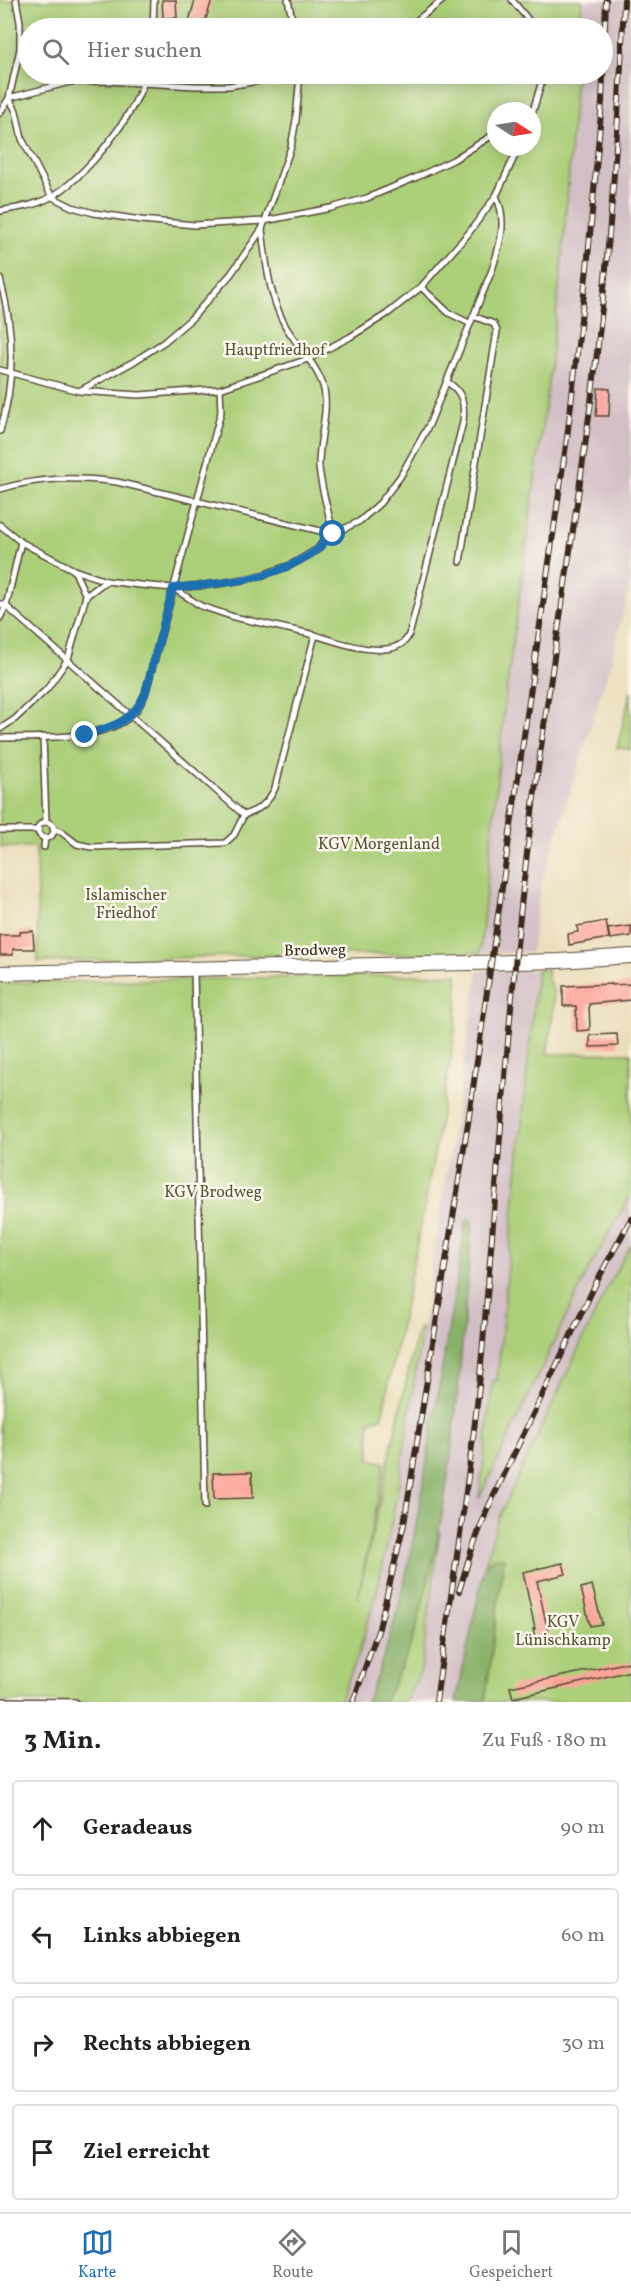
<!DOCTYPE html>
<html lang="de">
<meta charset="utf-8">
<style>
body{margin:0;font-family:Vollkorn,serif;background:#f6f6f6;color:#222}
.compass{position:absolute;left:487px;top:102px;width:54px;height:54px;border-radius:50%;background:#fff;box-shadow:0 3px 15px #0003;rotate:102deg}
.stop{position:absolute;width:18px;height:18px;margin:-14px;border:4px solid #1f6fb2;border-radius:50%;background:#fff}
.stop.end{background:#1f6fb2;border-color:#fff;box-shadow:0 2px 6px #0008}
.list{margin:0;padding:0;list-style:none}
h2{display:flex;justify-content:space-between;align-items:center;height:78px;margin:0;padding:0 24px;font-size:26px}
h2 small{font-size:20px;font-weight:400;color:#767676}
.list li{display:grid;grid-template-columns:39px 1fr auto;gap:18px;align-items:center;box-sizing:border-box;height:96px;margin:0 12px 12px;padding:0 12px;border:2px solid #e0e0e0;border-radius:6px}
.list b{display:block;font-size:22px;white-space:nowrap}
.list em{font-size:20px;font-style:normal;color:#767676}
.icon{flex:none;width:33px;height:33px;fill:none;stroke:currentColor;stroke-width:2;stroke-linecap:round;stroke-linejoin:round}
.map{position:relative;flex:none;width:631px;height:1702px;overflow:hidden}
.search{position:absolute;background:#fff;box-shadow:0 3px 15px #0003;left:18px;right:18px;top:18px;height:66px;display:flex;align-items:center;gap:15px;box-sizing:border-box;padding:0 21px;border-radius:33px;color:#767676;font-size:22px}
.sheet{height:510px;background:#fff}
nav{display:flex;justify-content:space-around;align-items:center;box-sizing:border-box;height:84px;border-top:2px solid #e0e0e0;background:#fff;font-size:16px;color:#767676}
nav a{display:grid;justify-items:center;gap:3px}
nav .on{color:#1f6fb2}
.map>svg:first-child{display:block}
</style>
<div class="map">
<svg width="631" height="1702" viewBox="0 0 631 1702">
<rect width="100%" height="100%" fill="#fbf7ec"/>
<filter id="ink" filterUnits="userSpaceOnUse"><feTurbulence type="fractalNoise" baseFrequency=".0167" numOctaves="2"/><feDisplacementMap in="SourceGraphic" scale="12" xChannelSelector="R" yChannelSelector="G"/><feConvolveMatrix kernelMatrix="1 2 1 2 8 2 1 2 1" color-interpolation-filters="sRGB"/></filter>
<filter id="wash" filterUnits="userSpaceOnUse"><feTurbulence type="fractalNoise" baseFrequency=".008" numOctaves="4" result="noise"/><feDisplacementMap in="SourceGraphic" scale="24" xChannelSelector="R" yChannelSelector="G"/><feGaussianBlur stdDeviation="1.35" result="paint"/><feColorMatrix in="noise" values="0 0 0 0 0 0 0 0 0 0 0 0 0 0 0 0 0 1.4 0 .05"/><feComposite in="paint" operator="in"/></filter>
<g filter="url(#wash)">
<rect width="100%" height="100%" fill="#ebddba"/>
<g fill="#d2bec5">
<path d="M582 0H631V581L611 662 540 888 531 952 480 953 505 700 549 377 563 252 576 74H602V28H580Z"/>
<path d="M537 970 497 1381H493L479 1496 587 1273 631 1195V1244L609 1284 498 1519 485 1565 456 1702H405L421 1671 454 1420 472 1223 466 1222 421 1500 407 1572 391 1633 366 1702H339L359 1653 398 1488 478 971Z"/>
</g>
<g fill="#accf79" stroke="#747c4c" stroke-width="1.5" fill-rule="evenodd">
<path d="M0 0H582L580 28H28V74H576L563 252 549 377 505 700 480 953 236 956 38 962 36 847H0ZM496 111H532V147H496Z"/>
<path d="M631 691V749L617 748Z"/>
<path d="M547 969 548 980C560 993 549 1037 547 1054L631 1053V1195L587 1273 479 1499 493 1381H497L537 970Z"/>
<path d="M457 974C460 1021 448 1070 441 1115 424 1217 402 1316 382 1417L369 1421 370 1459 385 1463 358 1598 418 1328 422 1329 398 1488 380 1579 359 1653 339 1702H0V983Z"/>
<path d="M631 1244V1702H485L504 1558H493L485 1565 498 1519 609 1284Z"/>
<path d="M440 1531 421 1671 405 1702H384L415 1633Z"/>
</g>
<g fill="#89b269" stroke="#626e44" stroke-width="1.5">
<path d="M469 1218 472 1222C460 1359 455 1499 415 1631 408 1656 395 1680 384 1702H366C402 1620 416 1530 430 1442 442 1369 454 1295 466 1222Z"/>
<path d="M493 1558H504L485 1702H456L485 1565Z"/>
</g>
<g id="blocks">
<g fill="#fda398">
<path d="M162 0H176L177 18H163Z"/>
<path d="M195 0H212L203 28H187Z"/>
<path d="M598 388 610 389 609 416H596Z"/>
<path d="M606 921 609 938 569 945 568 934 578 932 577 926Z"/>
<path d="M631 926V936L610 939 608 929Z"/>
<path d="M33 931 34 949H13V955H0V935H20V932Z"/>
<path d="M612 984V985L631 984V1000L589 1004 590 1030 577 1031 576 1006H563V986Z"/>
<path d="M617 1034 618 1046 590 1047V1035Z"/>
<path d="M252 1472 253 1498 214 1499 213 1473Z"/>
<path d="M563 1563 566 1574 537 1581 549 1636 535 1639 533 1629H535L523 1572Z"/>
<path d="M592 1585 602 1624 590 1626 581 1588Z"/>
<path d="M630 1662 631 1671 513 1698 510 1687Z"/>
</g>
</g>
</g>
<g filter="url(#ink)">
<use href="#blocks" fill-opacity="0" stroke="#554535" stroke-width="1.5"/>
<g fill="none" stroke-linecap="round" stroke-linejoin="round">
<defs>
<g id="service">
<path d="M16 0 20 22V49L9 98 16 111 22 139 52 197 72 207 94 213 141 220 195 225 264 221 331 208 367 198 417 177 453 160 496 133"/>
<path d="M288 0 294 28"/>
<path d="M512 0 535 28"/>
<path d="M153 28 154 0"/>
<path d="M407 28 443 0"/>
<path d="M0 113 9 98 70 82 104 81 196 86H229L299 74"/>
<path d="M532 114 544 74"/>
<path d="M0 211C16 208 34 206 49 198 84 180 138 112 146 74"/>
<path d="M0 279C14 330 16 380 0 431"/>
<path d="M421 287 449 313 469 323"/>
<path d="M0 370 79 391 139 395 220 389 308 359 350 337 387 314 421 287 468 234 496 196 519 147"/>
<path d="M81 390 133 362 164 342 192 318 231 274 262 229 291 147 296 120 300 74"/>
<path d="M0 489C42 477 74 477 117 482L333 534C329 512 321 489 319 467 318 441 329 415 324 389 318 366 298 347 286 327 269 297 266 263 262 229"/>
<path d="M0 525 21 542 74 570 106 581 140 585 173 588 217 584 256 577 291 565 318 549 325 538 360 521 380 503 400 477 429 425 492 270C500 245 508 221 496 196"/>
<path d="M460 562 497 331 494 324 473 316"/>
<path d="M173 588 201 606 234 617 315 635"/>
<path d="M86 596 106 581"/>
<path d="M0 604 6 606 244 815C261 809 268 803 275 788L315 635C337 642 386 660 405 641 408 638 410 632 411 628L463 422C465 405 463 391 447 382"/>
<path d="M0 618 6 606 21 542"/>
<path d="M0 729 15 719 47 689 68 659 86 596 74 570"/>
<path d="M43 737 46 822"/>
<path d="M0 738C38 737 104 742 133 714 139 708 142 701 145 694L221 412 220 389"/>
<circle cx="46" cy="830" r="8"/>
<path d="M53 829 60 831 77 844 91 847 225 843 234 835 244 815"/>
<path d="M0 830H38"/>
<path d="M44 847 45 838"/>
<path d="M194 970 205 1506"/>
<path d="M0 1701 75 1702"/>
</g>
<path id="tertiary" d="M0 973 559 961 631 956"/>
</defs>
<use href="#service" stroke="#554535" stroke-width="8"/>
<use href="#tertiary" stroke="#554535" stroke-width="16"/>
<use href="#service" stroke="#fff" stroke-width="5"/>
<use href="#tertiary" stroke="#fff" stroke-width="14"/>
<defs>
<g id="rail">
<path d="M459 1591 472 1549 487 1510 597 1281 631 1219"/>
<path d="M353 1702 379 1628 404 1524 468 1123 567 438 587 268 602 102 606 0"/>
<path d="M436 1702C450 1597 468 1492 479 1386 497 1198 507 1009 531 821 547 695 568 571 585 446 606 298 618 149 624 0"/>
</g>
</defs>
<use href="#rail" stroke="#3b2a1e" stroke-width="6"/>
<use href="#rail" stroke="#fbf7ec" stroke-width="4" stroke-dasharray="11" stroke-linecap="butt"/>
</g>
</g>
<g fill="none" stroke-linecap="round" stroke-linejoin="round" filter="url(#ink)">
<path stroke="#1f6fb2" stroke-width="8" d="M85 735C114 726 132 722 145 694L173 588C213 584 256 582 293 564 300 560 311 555 317 550 325 543 323 539 333 534"/>
</g>
<g text-anchor="middle" stroke-width="5" stroke-linejoin="round" paint-order="stroke">
<g font-size="16" fill="#575335" stroke="#fbf7ec">
<text x="275" y="355">Hauptfriedhof</text>
<text x="379" y="849">KGV Morgenland</text>
<text x="126" y="900">Islamischer<tspan x="126" dy="18">Friedhof</tspan></text>
<text x="213" y="1197">KGV Brodweg</text>
<text x="563" y="1627">KGV<tspan x="563" dy="18">Lünischkamp</tspan></text>
</g>
<g font-size="16" fill="#3b2a1e" stroke="#fbf7ec">
<text transform="translate(315 949) rotate(-1)" y="6">Brodweg</text>
</g>
</g>
</svg>
<svg class="compass" viewBox="-18 -18 36 36"><path d="M0-13l5 13h-10z" fill="#e53935"/><path d="M0 13l5-13h-10z" fill="#767676"/></svg>
<div class="stop" style="left:333px;top:534px"></div>
<div class="stop end" style="left:85px;top:735px"></div>
<div class="search"><svg class="icon" aria-label="search" viewBox="0 0 24 24"><circle cx="10" cy="10" r="6"/><path d="M15 15l6 6"/></svg>Hier suchen</div>
</div>
<section class="sheet">
<h2>3 Min.<small>Zu Fuß · 180 m</small></h2>
<ul class="list">
<li><svg class="icon" aria-label="ahead" viewBox="0 0 24 24"><path d="M12 20V5M6 11l6-6 6 6"/></svg><div><b>Geradeaus</b></div><em>90 m</em></li>
<li><svg class="icon" aria-label="left" viewBox="0 0 24 24"><path d="M17 20v-9H6M10 6l-5 5 5 5"/></svg><div><b>Links abbiegen</b></div><em>60 m</em></li>
<li><svg class="icon" aria-label="right" viewBox="0 0 24 24"><path d="M7 20v-9h11M14 6l5 5-5 5"/></svg><div><b>Rechts abbiegen</b></div><em>30 m</em></li>
<li><svg class="icon" aria-label="arrive" viewBox="0 0 24 24"><path d="M6 21V4h12l-3 4 3 4H6"/></svg><div><b>Ziel erreicht</b></div></li>
</ul>
</section>
<nav>
<a class="on"><svg class="icon" aria-label="map" viewBox="0 0 24 24"><path d="M3 6l6-2 6 2 6-2v14l-6 2-6-2-6 2zM9 4v14M15 6v14"/></svg>Karte</a>
<a><svg class="icon" aria-label="directions" viewBox="0 0 24 24"><path d="M12 3l9 9-9 9-9-9zM9 14v-3h6M13 9l2 2-2 2"/></svg>Route</a>
<a><svg class="icon" aria-label="saved" viewBox="0 0 24 24"><path d="M7 4h10v16l-5-4-5 4z"/></svg>Gespeichert</a>
</nav>
